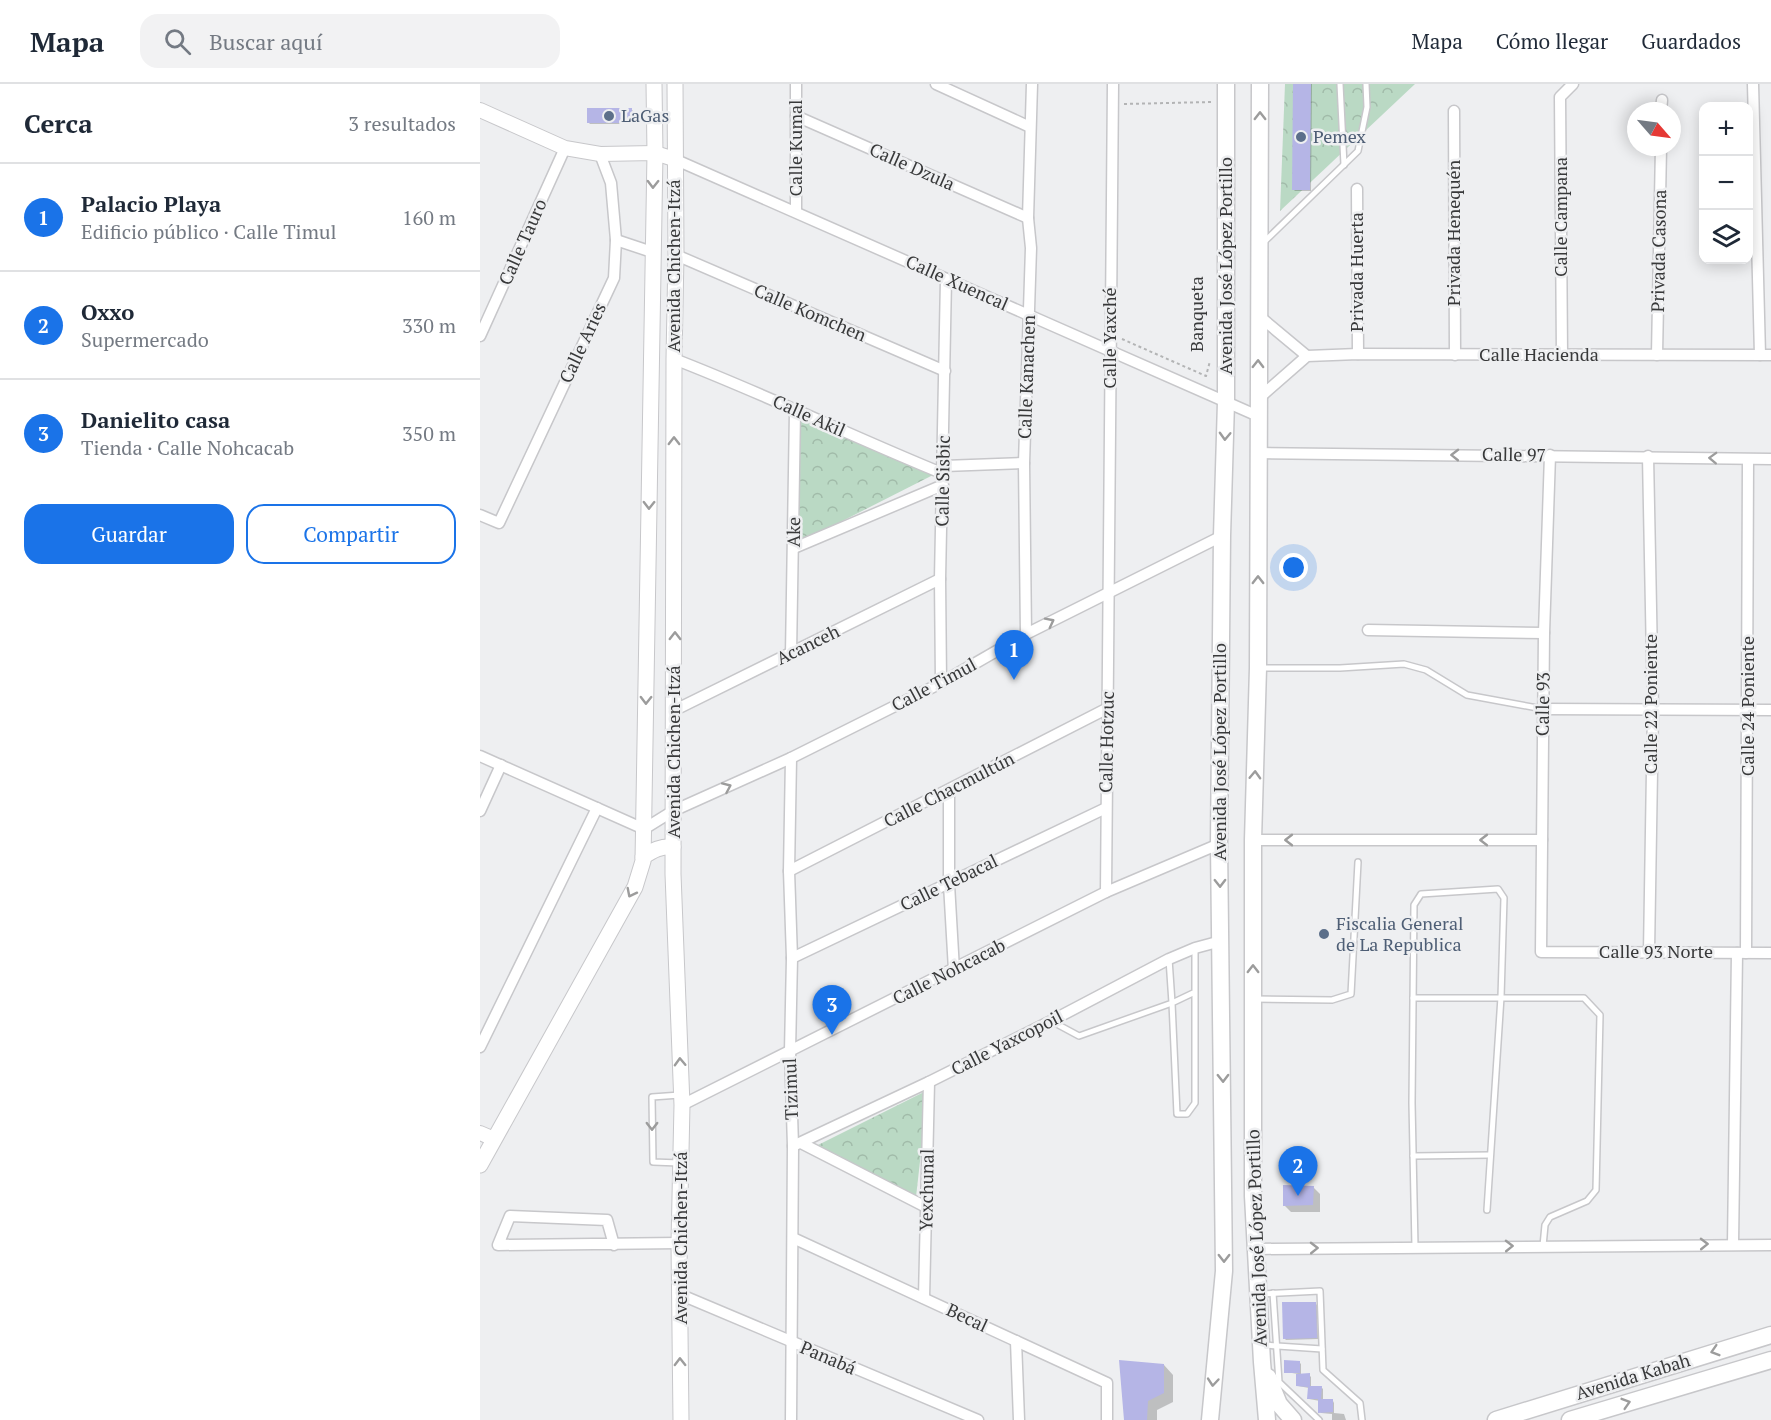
<!DOCTYPE html>
<html lang="es">
<meta charset="utf-8">
<style>
body{margin:0;font-family:"PT Serif",serif;background:#f2f2f3;color:#1f2937}
.controls{position:absolute;right:18px;top:18px;display:grid;overflow:hidden;border-radius:12px;box-shadow:0 3px 15px #0003}
.controls button{width:54px;height:54px;display:grid;place-items:center;padding:0;border:0;border-bottom:2px solid #e0e1e3;background:#fff;color:#1f2937;font:30px sans-serif}
.compass{position:absolute;left:1147px;top:18px;width:54px;height:54px;border-radius:50%;background:#fff;box-shadow:0 3px 15px #0003;rotate:118deg}
.you{position:absolute;left:814px;top:484px;width:21px;height:21px;margin:-15px;border:4px solid #fff;border-radius:50%;background:#1a73e8;box-shadow:0 0 0 9px #1a73e833}
.badge{display:grid;place-items:center;width:39px;height:39px;border-radius:50%;background:#1a73e8;color:#fff;font-size:20px;font-weight:700}
.pin{position:absolute;translate:-50% -50px;filter:drop-shadow(0 2px 3px #0008)}
.pin::after{content:'';position:absolute;top:32px;width:21px;height:18px;background:inherit;clip-path:polygon(0 0,100% 0,50% 100%)}
.list{margin:0;padding:0;list-style:none}
h2{display:flex;justify-content:space-between;align-items:center;height:78px;margin:0;padding:0 24px;font-size:26px}
h2 small{font-size:20px;font-weight:400;color:#747a83}
.list li{display:grid;grid-template-columns:39px 1fr auto;gap:18px;align-items:center;box-sizing:border-box;height:108px;padding:0 24px;border-top:2px solid #e0e1e3}
.list b{display:block;font-size:22px;white-space:nowrap}
.list p{margin:0;font-size:20px;white-space:nowrap;color:#747a83}
.list em{font-size:20px;font-style:normal;color:#747a83}
.actions{display:flex;gap:12px;padding:18px 24px}
.actions a{flex:1;padding:14px 0;border:2px solid #1a73e8;border-radius:18px;text-align:center;font-size:21px;color:#1a73e8}
.actions .main{background:#1a73e8;color:#fff}
.icon{flex:none;width:33px;height:33px;fill:none;stroke:currentColor;stroke-width:2;stroke-linecap:round;stroke-linejoin:round}
.map{position:relative;flex:none;width:1291px;height:1336px;overflow:hidden}
header{display:flex;align-items:center;gap:36px;box-sizing:border-box;height:84px;padding:0 30px;background:#fff;border-bottom:2px solid #e0e1e3}
header strong{font-size:28px}
nav{display:flex;gap:33px;margin-inline-start:auto;font-size:21px}
.search{width:420px;height:54px;background:#f2f2f3;display:flex;align-items:center;gap:15px;box-sizing:border-box;padding:0 21px;border-radius:18px;color:#747a83;font-size:22px}
main{display:flex}
aside{flex:1;background:#fff}
.map>svg:first-child{display:block}
</style>
<header>
<strong>Mapa</strong>
<div class="search"><svg class="icon" aria-label="search" viewBox="0 0 24 24"><circle cx="10" cy="10" r="6"/><path d="M15 15l6 6"/></svg>Buscar aquí</div>
<nav><a>Mapa</a><a>Cómo llegar</a><a>Guardados</a></nav>
</header>
<main>
<aside>
<h2>Cerca<small>3 resultados</small></h2>
<ul class="list">
<li><span class="badge">1</span><div><b>Palacio Playa</b><p>Edificio público · Calle Timul</p></div><em>160 m</em></li>
<li><span class="badge">2</span><div><b>Oxxo</b><p>Supermercado</p></div><em>330 m</em></li>
<li><span class="badge">3</span><div><b>Danielito casa</b><p>Tienda · Calle Nohcacab</p></div><em>350 m</em></li>
</ul>
<div class="actions"><a class="main">Guardar</a><a>Compartir</a></div>
</aside>
<div class="map">
<svg width="1291" height="1336" viewBox="0 0 1291 1336">
<defs>
<pattern id="park-crowns" width="20" height="18" patternUnits="userSpaceOnUse" patternTransform="scale(1.5)"><rect width="20" height="18" fill="#bad9c4"/><path d="M2 6a3 3 0 1 1 6 0M12 15a3 3 0 1 1 6 0" fill="none" stroke="#a1bba9"/></pattern>
</defs>
<rect width="100%" height="100%" fill="#eeeff1"/>
<g fill="url(#park-crowns)">
<path d="M805 0H935L800 127Z"/>
<path d="M321 335 455 390 317 460Z"/>
<path d="M448 1006 436 1113 336 1062Z"/>
</g>
<g fill="#0003">
<path d="M814 0H832L831 107H815L813 105Z"/>
<path d="M152 26 153 27V40H110L108 38Z"/>
<path d="M833 1103 840 1110V1128H811L804 1121Z"/>
<path d="M835 1219 837 1221 838 1255 806 1256 804 1254Z"/>
<path d="M819 1278 821 1280V1291H829L831 1293V1303H841L843 1305V1317H853L854 1319V1329L864 1330 866 1336H852V1330L841 1329 840 1328V1317L829 1315V1304L818 1302V1290L806 1288Z"/>
<path d="M684 1281 693 1291V1318L677 1326V1336H645Z"/>
</g>
<g fill="#b5b5e6">
<path d="M813 0H831L830 106H812Z"/>
<rect x="107" y="24" width="45" height="15"/>
<path d="M803 1101 834 1102 833 1121 803 1122Z"/>
<path d="M802 1218H836L837 1254 803 1255Z"/>
<path d="M639 1276 684 1280V1309L668 1317 667 1336H644Z"/>
<path d="M804 1276 820 1277V1289H804Z"/>
<path d="M830 1289V1302H842L841 1315H853V1328L838 1329V1315H827L828 1303 816 1302V1290Z"/>
</g>
<g fill="none" stroke-linecap="round" stroke-linejoin="round">
<defs>
<g id="service">
<path d="M860 0 864 81"/>
<path d="M784 158 878 67 887 23 886 0"/>
<path d="M780 584H860L924 580 946 586 987 611 1063 625"/>
<path d="M713 909 692 919 697 1030H707L715 1019V864"/>
<path d="M933 914H1104L1120 931 1116 1106 1107 1117 1070 1133 1065 1141 1063 1162"/>
<path d="M774 915 852 916 871 910 878 778"/>
<path d="M573 938 599 952 692 919 689 875"/>
<path d="M933 1072 1010 1071"/>
<path d="M199 1079 173 1078 172 1013 200 1011"/>
<path d="M935 1163 932 1019 934 821 941 810 1018 805 1024 814 1021 913 1007 1126"/>
<path d="M793 1209 799 1298 839 1336"/>
<path d="M781 1210 840 1207 843 1286 880 1319 882 1336"/>
<path d="M784 1261 842 1265"/>
</g>
<g id="minor">
<path d="M456 0 550 43"/>
<path d="M1273 0 1280 271"/>
<path d="M974 27 975 271"/>
<path d="M1181 27 1182 16"/>
<path d="M316 32 548 134"/>
<path d="M194 75 778 332"/>
<path d="M877 105 878 270"/>
<path d="M316 128V0"/>
<path d="M136 156 172 168"/>
<path d="M196 171 465 287"/>
<path d="M779 232 827 272"/>
<path d="M0 252 85 64"/>
<path d="M1082 271 1080 13 1093 0"/>
<path d="M1177 271 1181 63"/>
<path d="M194 275C285 310 373 353 464 390"/>
<path d="M778 315 827 272 878 270 1291 271"/>
<path d="M778 369 1291 375"/>
<path d="M1070 371 1064 549 1061 868 1291 869"/>
<path d="M1168 372 1173 626 1169 868"/>
<path d="M464 382 544 379"/>
<path d="M0 431 19 439 134 194 136 156 131 99 120 70"/>
<path d="M314 464 463 401"/>
<path d="M888 546 1064 549"/>
<path d="M546 550 544 379 551 164 548 134 552 0"/>
<path d="M311 570 315 327"/>
<path d="M461 599 460 495 466 195"/>
<path d="M1063 625 1291 626"/>
<path d="M195 626 460 495"/>
<path d="M0 672 164 745 193 727 311 674 461 599 546 550 742 452"/>
<path d="M311 674 309 787 312 874 310 967 313 1062 311 1336"/>
<path d="M469 706V800L474 886"/>
<path d="M0 727 21 681"/>
<path d="M773 756H1062"/>
<path d="M309 787 628 624"/>
<path d="M626 808 633 0"/>
<path d="M1266 869 1268 376"/>
<path d="M312 874 626 724"/>
<path d="M0 963 117 724"/>
<path d="M202 1021 626 808 739 760"/>
<path d="M321 1059 446 1123"/>
<path d="M313 1062 449 998 571 937 689 875 715 864 741 857"/>
<path d="M313 1154 627 1299V1336"/>
<path d="M1253 1160 1257 869"/>
<path d="M134 1161 127 1136 30 1132 18 1161 199 1159"/>
<path d="M775 1165 1291 1161"/>
<path d="M199 1210 498 1336"/>
<path d="M444 1214 449 998"/>
<path d="M536 1257 539 1336"/>
</g>
<g id="tertiary">
<path d="M0 26 85 64 120 70 175 69 194 75"/>
<path d="M0 1049 14 1055"/>
</g>
<g id="secondary">
<path d="M195 0 196 171 194 275 193 790 202 1021 199 1159 201 1336"/>
<path d="M163 773C173 766 181 762 193 763"/>
<path d="M0 1081 155 803 163 777 175 69 174 0"/>
</g>
<g id="primary">
<path d="M780 0 778 584 773 756V1112L782 1278 787 1336"/>
<path d="M788 1293 799 1320 813 1336"/>
<path d="M730 1336 744 1187 739 760 742 452 746 318V0"/>
<path d="M1016 1336 1291 1251"/>
<path d="M1090 1336 1291 1276"/>
</g>
</defs>
<use href="#service" stroke="#c7c7ca" stroke-width="8"/>
<use href="#minor" stroke="#c7c7ca" stroke-width="13"/>
<use href="#tertiary" stroke="#c7c7ca" stroke-width="16"/>
<use href="#secondary" stroke="#c7c7ca" stroke-width="17"/>
<use href="#primary" stroke="#c7c7ca" stroke-width="19"/>
<g stroke="#b3b4b5" stroke-width="2" stroke-dasharray="3 3" stroke-linecap="butt">
<path d="M644 20 731 18"/>
<path d="M642 255 726 292 730 277"/>
</g>
<use href="#service" stroke="#fff" stroke-width="5"/>
<use href="#minor" stroke="#fff" stroke-width="10"/>
<use href="#tertiary" stroke="#fff" stroke-width="14"/>
<use href="#secondary" stroke="#fff" stroke-width="15"/>
<use href="#primary" stroke="#fff" stroke-width="16"/>
</g>
<defs><path id="oneway-chevron" d="M-2-3.5L2.5 0L-2 3.5" fill="none" stroke-width="1.6" stroke-linecap="round" stroke-linejoin="round" transform="scale(1.5)"/></defs>
<g stroke="#9c9c9c">
<use href="#oneway-chevron" transform="translate(780 32) rotate(-90)"/>
<use href="#oneway-chevron" transform="translate(173 100) rotate(91)"/>
<use href="#oneway-chevron" transform="translate(778 280) rotate(-89)"/>
<use href="#oneway-chevron" transform="translate(745 352) rotate(92)"/>
<use href="#oneway-chevron" transform="translate(194 357) rotate(-90)"/>
<use href="#oneway-chevron" transform="translate(975 371) rotate(-179)"/>
<use href="#oneway-chevron" transform="translate(1233 374) rotate(-178)"/>
<use href="#oneway-chevron" transform="translate(169 421) rotate(91)"/>
<use href="#oneway-chevron" transform="translate(778 496) rotate(-90)"/>
<use href="#oneway-chevron" transform="translate(570 538) rotate(-27)"/>
<use href="#oneway-chevron" transform="translate(195 552) rotate(-90)"/>
<use href="#oneway-chevron" transform="translate(166 616) rotate(91)"/>
<use href="#oneway-chevron" transform="translate(775 691) rotate(-88)"/>
<use href="#oneway-chevron" transform="translate(247 703) rotate(-24)"/>
<use href="#oneway-chevron" transform="translate(809 756) rotate(180)"/>
<use href="#oneway-chevron" transform="translate(1004 756) rotate(180)"/>
<use href="#oneway-chevron" transform="translate(740 799) rotate(89)"/>
<use href="#oneway-chevron" transform="translate(151 809) rotate(117)"/>
<use href="#oneway-chevron" transform="translate(773 885) rotate(-90)"/>
<use href="#oneway-chevron" transform="translate(200 978) rotate(-92)"/>
<use href="#oneway-chevron" transform="translate(743 994) rotate(89)"/>
<use href="#oneway-chevron" transform="translate(172 1042) rotate(90)"/>
<use href="#oneway-chevron" transform="translate(1224 1160) rotate(-1)"/>
<use href="#oneway-chevron" transform="translate(1029 1162) rotate(-1)"/>
<use href="#oneway-chevron" transform="translate(834 1164) rotate(-1)"/>
<use href="#oneway-chevron" transform="translate(744 1174) rotate(90)"/>
<use href="#oneway-chevron" transform="translate(1235 1267) rotate(163)"/>
<use href="#oneway-chevron" transform="translate(200 1278) rotate(-91)"/>
<use href="#oneway-chevron" transform="translate(733 1298) rotate(95)"/>
<use href="#oneway-chevron" transform="translate(1146 1319) rotate(-17)"/>
</g>
<g fill="#5c6f8a" stroke="#eeeff1" stroke-width="2">
<circle cx="129" cy="32" r="6"/>
<circle cx="821" cy="53" r="6"/>
<circle cx="844" cy="850" r="6"/>
</g>
<g text-anchor="middle" stroke-width="5" stroke-linejoin="round" paint-order="stroke">
<g font-size="18" fill="#4e5e75" stroke="#eeeff1" text-anchor="start">
<text x="141" y="38">LaGas</text>
<text x="833" y="59">Pemex</text>
<text x="856" y="846">Fiscalia General<tspan x="856" dy="21">de La Republica</tspan></text>
</g>
<g font-size="18" fill="#38393a" stroke="#eeeff1">
<text transform="translate(316 64) rotate(-90)" y="6">Calle Kumal</text>
<text transform="translate(432 83) rotate(24)" y="6">Calle Dzula</text>
<text transform="translate(1081 133) rotate(-90)" y="6">Calle Campana</text>
<text transform="translate(974 149) rotate(-90)" y="6">Privada Henequén</text>
<text transform="translate(43 158) rotate(-66)" y="6">Calle Tauro</text>
<text transform="translate(1179 167) rotate(-89)" y="6">Privada Casona</text>
<text transform="translate(194 182) rotate(-90)" y="6">Avenida Chichen-Itzá</text>
<text transform="translate(746 182) rotate(-90)" y="6">Avenida José López Portillo</text>
<text transform="translate(877 188) rotate(-90)" y="6">Privada Huerta</text>
<text transform="translate(477 199) rotate(24)" y="6">Calle Xuencal</text>
<text transform="translate(330 229) rotate(23)" y="6">Calle Komchen</text>
<text transform="translate(717 230) rotate(-90)" y="6">Banqueta</text>
<text transform="translate(630 254) rotate(-90)" y="6">Calle Yaxché</text>
<text transform="translate(103 259) rotate(-65)" y="6">Calle Aries</text>
<text x="1059" y="277">Calle Hacienda</text>
<text transform="translate(547 293) rotate(-88)" y="6">Calle Kanachen</text>
<text transform="translate(329 332) rotate(24)" y="6">Calle Akil</text>
<text transform="translate(1034 371) rotate(1)" y="6">Calle 97</text>
<text transform="translate(463 397) rotate(-89)" y="6">Calle Sisbic</text>
<text transform="translate(314 448) rotate(-89)" y="6">Ake</text>
<text transform="translate(328 561) rotate(-26)" y="6">Acanceh</text>
<text transform="translate(454 601) rotate(-28)" y="6">Calle Timul</text>
<text transform="translate(1063 620) rotate(-89)" y="6">Calle 93</text>
<text transform="translate(1171 620) rotate(-90)" y="6">Calle 22 Poniente</text>
<text transform="translate(1268 622) rotate(-90)" y="6">Calle 24 Poniente</text>
<text transform="translate(627 658) rotate(-89)" y="6">Calle Hotzuc</text>
<text transform="translate(194 668) rotate(-90)" y="6">Avenida Chichen-Itzá</text>
<text transform="translate(740 668) rotate(-90)" y="6">Avenida José López Portillo</text>
<text transform="translate(469 706) rotate(-27)" y="6">Calle Chacmultún</text>
<text transform="translate(469 799) rotate(-26)" y="6">Calle Tebacal</text>
<text x="1176" y="874">Calle 93 Norte</text>
<text transform="translate(469 888) rotate(-27)" y="6">Calle Nohcacab</text>
<text transform="translate(527 959) rotate(-27)" y="6">Calle Yaxcopoil</text>
<text transform="translate(311 1005) rotate(-92)" y="6">Tizimul</text>
<text transform="translate(447 1106) rotate(-89)" y="6">Yexchunal</text>
<text transform="translate(201 1154) rotate(-90)" y="6">Avenida Chichen-Itzá</text>
<text transform="translate(777 1154) rotate(-92)" y="6">Avenida José López Portillo</text>
<text transform="translate(487 1234) rotate(25)" y="6">Becal</text>
<text transform="translate(348 1274) rotate(23)" y="6">Panabá</text>
<text transform="translate(1153 1293) rotate(-17)" y="6">Avenida Kabah</text>
</g>
</g>
</svg>
<div class="controls">
<button>+</button>
<button>−</button>
<button><svg class="icon" aria-label="layers" viewBox="0 0 24 24"><path d="M12 4l9 5-9 5-9-5zM3 14l9 5 9-5"/></svg></button>
</div>
<svg class="compass" viewBox="-18 -18 36 36"><path d="M0-13l5 13h-10z" fill="#e53935"/><path d="M0 13l5-13h-10z" fill="#747a83"/></svg>
<div class="you"></div>
<div class="pin badge" style="left:534px;top:596px">1</div>
<div class="pin badge" style="left:818px;top:1112px">2</div>
<div class="pin badge" style="left:352px;top:951px">3</div>
</div>
</main>
